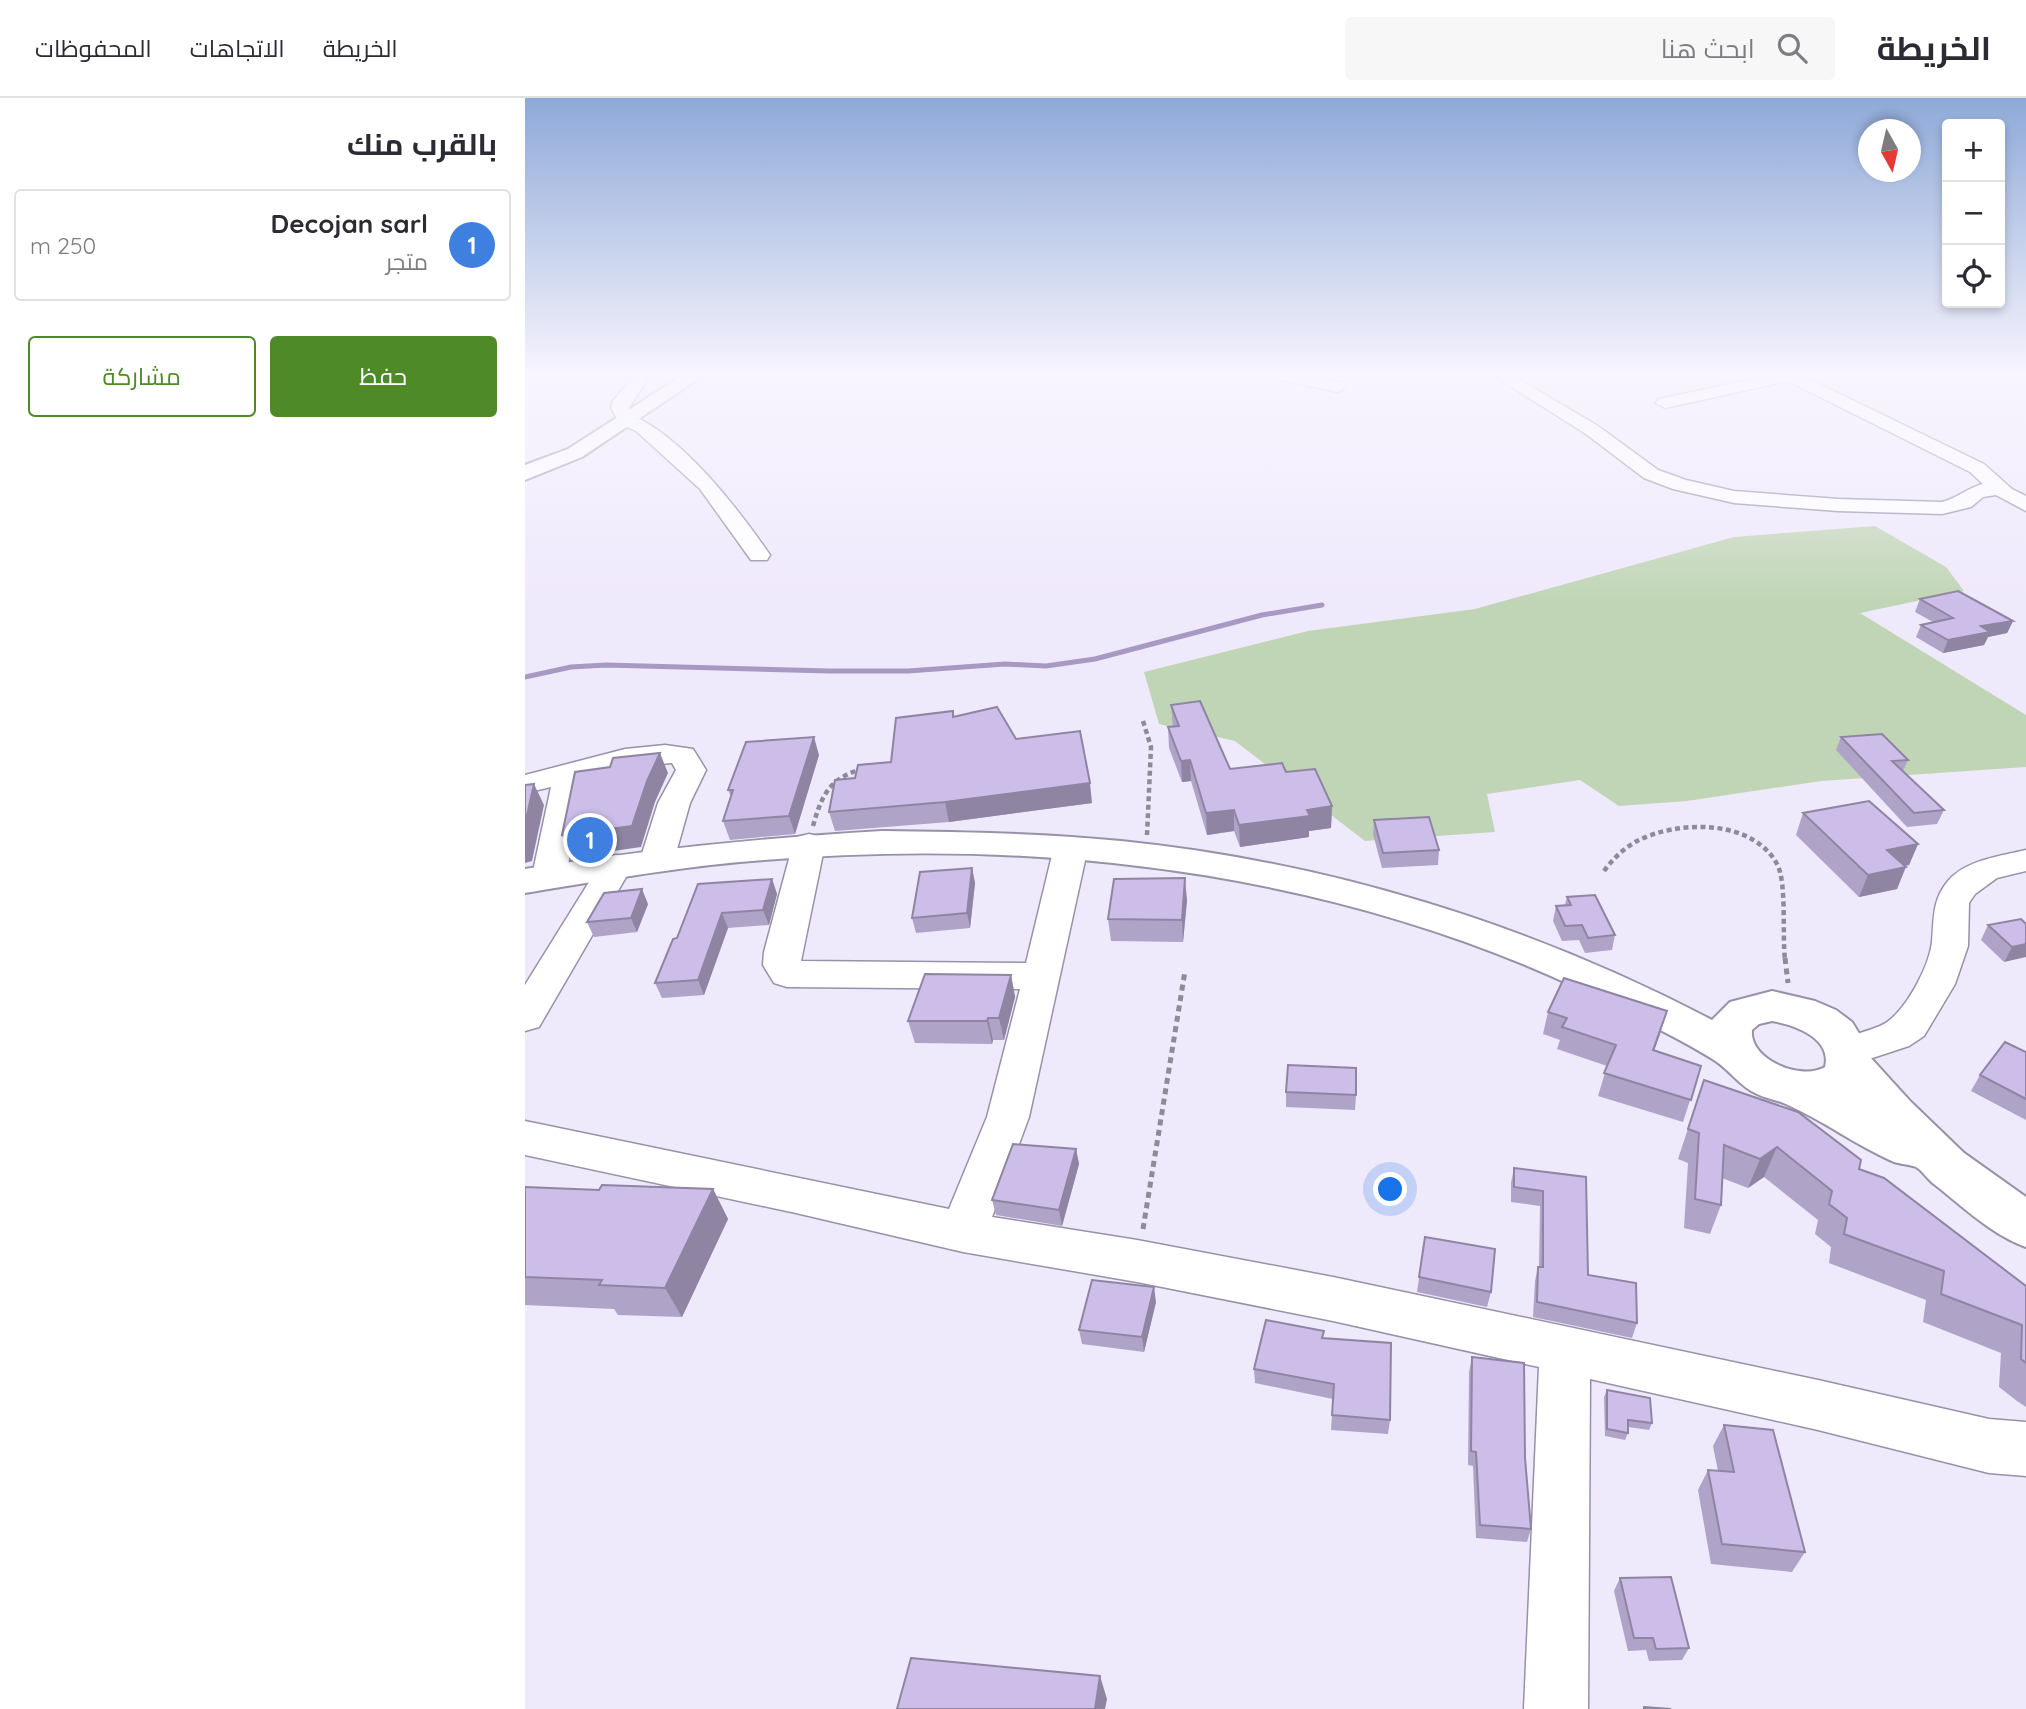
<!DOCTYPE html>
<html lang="ar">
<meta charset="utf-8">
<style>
body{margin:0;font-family:Quicksand,Cairo,sans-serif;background:#f7f7f7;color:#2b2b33;direction:rtl}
.controls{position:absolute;right:21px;top:21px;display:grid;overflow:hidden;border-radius:7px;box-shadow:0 4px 10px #0003}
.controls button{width:63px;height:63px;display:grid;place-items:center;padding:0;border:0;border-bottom:2px solid #e1e1e2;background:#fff;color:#2b2b33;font:35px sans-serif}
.compass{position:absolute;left:1333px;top:21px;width:63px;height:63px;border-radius:50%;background:#fff;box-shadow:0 4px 10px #0003;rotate:172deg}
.you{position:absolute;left:866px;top:1092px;width:24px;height:24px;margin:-18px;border:5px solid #fff;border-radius:50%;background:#1a73e8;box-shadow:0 0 0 10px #1a73e833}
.badge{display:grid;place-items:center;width:46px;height:46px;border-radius:50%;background:#4f8a28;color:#fff;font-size:23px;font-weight:700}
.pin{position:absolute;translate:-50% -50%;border:4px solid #fff;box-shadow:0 2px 7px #0006}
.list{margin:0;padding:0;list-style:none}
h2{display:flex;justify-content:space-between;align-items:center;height:91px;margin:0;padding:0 28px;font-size:30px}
h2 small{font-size:23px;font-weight:400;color:#7c7c81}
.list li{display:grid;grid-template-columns:46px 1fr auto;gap:21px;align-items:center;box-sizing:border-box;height:112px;margin:0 14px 14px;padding:0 14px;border:2px solid #e1e1e2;border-radius:7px}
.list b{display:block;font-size:26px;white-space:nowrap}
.list p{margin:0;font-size:23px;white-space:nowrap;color:#7c7c81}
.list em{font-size:23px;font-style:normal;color:#7c7c81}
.actions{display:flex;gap:14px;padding:21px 28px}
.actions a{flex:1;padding:16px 0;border:2px solid #4f8a28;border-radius:7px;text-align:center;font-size:24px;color:#4f8a28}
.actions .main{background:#4f8a28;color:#fff}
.icon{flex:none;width:38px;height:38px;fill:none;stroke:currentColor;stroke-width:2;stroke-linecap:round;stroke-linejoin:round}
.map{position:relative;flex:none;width:1501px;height:1611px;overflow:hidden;direction:ltr}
header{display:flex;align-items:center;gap:42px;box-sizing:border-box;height:98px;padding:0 35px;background:#fff;border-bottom:2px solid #e1e1e2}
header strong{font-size:33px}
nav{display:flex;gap:38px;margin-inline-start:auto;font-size:24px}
.search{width:490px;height:63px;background:#f7f7f7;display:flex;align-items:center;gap:18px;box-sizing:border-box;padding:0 24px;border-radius:7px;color:#7c7c81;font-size:26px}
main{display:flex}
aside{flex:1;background:#fff}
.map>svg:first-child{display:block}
</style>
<header>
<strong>الخريطة</strong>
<div class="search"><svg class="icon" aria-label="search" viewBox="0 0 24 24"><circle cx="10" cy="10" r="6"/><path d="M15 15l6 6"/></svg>ابحث هنا</div>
<nav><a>الخريطة</a><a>الاتجاهات</a><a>المحفوظات</a></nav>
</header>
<main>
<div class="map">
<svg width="1501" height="1611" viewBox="0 0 1501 1611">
<rect width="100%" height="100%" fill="#efe9fc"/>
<path fill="#c0d5b5" d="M1350 428 1421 469 1439 493 1335 515 1501 617V669L1296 683 1162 703 1094 708 1055 682 962 696 970 734 840 743 710 643 634 626 619 574 783 533 950 511 1209 439Z"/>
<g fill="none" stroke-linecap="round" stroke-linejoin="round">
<path stroke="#a799c1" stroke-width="5" d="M0 579 46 569 81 567 304 573H383L480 566 521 568 570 561 737 517 797 507"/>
<defs>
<g id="minor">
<path d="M108 279H124L104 310 108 318C159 340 214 412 245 457L242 462H226L175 391 111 333 95 326 86 310 88 303Z"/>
<path d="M754 279H786L819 285 821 289 813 294 756 282Z"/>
<path d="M971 279H990L1073 328 1133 372 1161 382 1209 393 1313 401 1417 404C1433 400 1442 390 1458 386L1445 374 1263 283 1140 310 1131 305 1134 301 1237 279H1280L1459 366 1487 391 1501 398V413L1471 397 1458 399 1446 409 1417 416 1313 413 1209 405 1148 391 1119 380 1061 336Z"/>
<path d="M140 647 168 651 181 672 165 705 149 762 144 769 132 772 120 769 115 762 133 705 151 672 147 665 100 669 59 680 41 778 36 786 24 789 12 786 7 778 26 689 0 695V677L100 651Z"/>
<path d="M284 736 296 739 300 746 276 863 501 865 529 749 534 742 546 739 558 742 563 749 504 1019 467 1119 612 1142 808 1179 1293 1282 1464 1321 1501 1324V1378L1464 1375 1293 1332 1065 1281 1063 1611H999L1014 1269 808 1223 612 1184 438 1154 271 1115 0 1057V1023L424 1111 462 1019 495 891 262 889 249 885 238 867 239 854 268 746 272 739Z"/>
<path d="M1501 752V773L1472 780 1450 796 1444 805 1443 848 1430 886 1399 938 1384 948 1323 968 1309 963 1303 953 1309 943C1324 938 1340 934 1355 928 1379 918 1404 869 1407 844 1409 821 1407 802 1423 783 1440 762 1476 758 1501 752Z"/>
<path d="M91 757 103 760 108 767 14 929 0 933V887L79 760Z"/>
</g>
<g id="major">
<path d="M155 279H176L57 359 0 382V367L43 351Z"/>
<path d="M357 733C437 734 517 735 596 743 803 764 1004 826 1187 922L1205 904 1247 893 1290 903 1311 912 1327 924 1340 945 1345 959 1386 1004 1439 1055 1501 1099V1149C1467 1137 1437 1108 1409 1086 1403 1082 1397 1072 1391 1069 1386 1067 1376 1066 1369 1064 1332 1048 1299 1023 1263 1007 1253 1002 1242 1001 1232 996 1214 988 1205 972 1189 962 1162 945 1133 931 1105 916 840 777 533 738 239 762 158 768 79 782 0 795V771C119 752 237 740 357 733ZM1247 923C1270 927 1307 940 1300 969 1277 983 1224 962 1227 932L1234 926Z"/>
</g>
</defs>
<use href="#minor" stroke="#9891a7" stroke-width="3"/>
<use href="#major" stroke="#9891a7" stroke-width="4"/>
<g stroke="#8f8a98" stroke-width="4.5" stroke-dasharray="5 3.5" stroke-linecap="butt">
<path d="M618 623 626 649 622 737"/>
<path d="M288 728C296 699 304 681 334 672"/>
<path d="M1079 773C1088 761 1097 752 1110 744 1151 722 1227 720 1252 766 1262 784 1257 837 1260 862"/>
</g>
<g stroke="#8f8a98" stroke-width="5" stroke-dasharray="6 4.5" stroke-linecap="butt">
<path d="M1260 860 1263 885"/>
<path d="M618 1131 660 873"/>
</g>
<use href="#minor" fill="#fff" fill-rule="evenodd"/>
<use href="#major" fill="#fff" fill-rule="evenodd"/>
</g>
<g fill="#afa3c8">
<path d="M1395 501 1488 523 1482 535 1463 539 1459 547 1418 555 1391 539 1396 527 1408 524 1390 514Z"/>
<path d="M646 607 705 671 761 674 807 708 806 730 784 733V739L715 749 709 733 682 737 666 683 657 684 644 650 643 629H648Z"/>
<path d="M429 619 491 641 567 705 424 724 310 733 304 714 330 680 366 664Z"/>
<path d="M1316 639 1383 662 1378 673 1419 712 1412 726 1382 729 1311 652Z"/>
<path d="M294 657 270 736 205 742 198 723 206 699 203 692Z"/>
<path d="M1278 715 1393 746 1384 767 1380 768 1372 791 1334 799 1271 737Z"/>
<path d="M849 722 914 752 913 767 857 770 848 736Z"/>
<path d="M447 770 450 785 445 830 391 835 387 820Z"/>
<path d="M247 781 252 796 244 827 203 830 179 897 137 900 130 885 152 840Z"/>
<path d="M1042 799 1090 837 1087 852 1060 855 1054 842 1037 843 1028 823 1031 808 1040 807Z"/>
<path d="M662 802 658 844 586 843 583 821Z"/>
<path d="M123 806 112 834 69 839 62 824Z"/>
<path d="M1501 826 1479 864 1456 842 1463 827Z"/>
<path d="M486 877 490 899 479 942H468L467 946 390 945 383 923Z"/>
<path d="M1023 914 1135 936 1129 953 1176 968 1158 1024 1073 998 1082 968 1032 951 1035 942 1018 936Z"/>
<path d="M1501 954V1022L1446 993 1455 977Z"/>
<path d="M1179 982 1334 1071 1501 1188V1309L1492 1303 1474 1289 1476 1255 1398 1224 1401 1202 1304 1165 1306 1149 1290 1136 1293 1122 1239 1079 1223 1090 1197 1080 1196 1107 1185 1136 1159 1130 1163 1065 1153 1061Z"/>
<path d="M761 994 831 997 830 1012 761 1009Z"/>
<path d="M551 1051 554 1066 537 1128 471 1117 467 1102Z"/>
<path d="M989 1070 1061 1079 1063 1177 1112 1225 1107 1240 1008 1219 1010 1183 1013 1169H1014L1015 1108 986 1104V1085Z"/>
<path d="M0 1089 74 1092 188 1091 203 1121 157 1219 93 1217 89 1211 0 1207Z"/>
<path d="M900 1139 966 1194 962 1209 892 1194Z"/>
<path d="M631 1204 619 1254 557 1246 554 1232Z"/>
<path d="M798 1240 865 1322 863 1336 806 1332 808 1301 730 1285 729 1271Z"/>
<path d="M947 1259 1000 1360 1006 1431 1002 1444 951 1440 948 1368 943 1367 944 1274Z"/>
<path d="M1082 1292 1127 1325 1124 1332 1103 1329V1335L1100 1342 1080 1338 1079 1299Z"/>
<path d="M1199 1327 1280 1454 1267 1474 1186 1466 1173 1392 1183 1372 1193 1373 1188 1348Z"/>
<path d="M1095 1480 1164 1550 1157 1562 1124 1563 1121 1552 1103 1553 1089 1493Z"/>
</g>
<g fill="#8f85a2">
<path d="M1488 523 1482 535 1463 539 1459 547 1418 555 1423 542 1456 528Z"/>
<path d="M289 639 294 657 270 736 264 718Z"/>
<path d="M135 655 143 675 130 704 116 749 47 759 37 737 122 683Z"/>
<path d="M665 662 666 683 657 684 656 663Z"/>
<path d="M565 685 567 705 424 724 420 704Z"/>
<path d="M9 686 19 707 7 763 0 765V726Z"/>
<path d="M807 708 806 730 784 733V739L715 749 714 727 782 712Z"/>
<path d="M709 712V733L682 737 681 715Z"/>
<path d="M1393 746 1384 767 1353 773 1362 752Z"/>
<path d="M1381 769 1372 791 1334 799 1343 777Z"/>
<path d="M447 770 450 785 445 830 442 815Z"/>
<path d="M660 780 662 802 658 844 657 822Z"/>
<path d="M247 781 252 796 244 827 238 812Z"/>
<path d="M117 791 123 806 112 834 106 820Z"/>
<path d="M197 815 203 830 179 897 173 882Z"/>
<path d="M1501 846V859L1479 864 1487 849Z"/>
<path d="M486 877 490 899 479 942 474 920Z"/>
<path d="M1142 913 1135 936 1121 975 1128 952Z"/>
<path d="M463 920 468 942 467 946 462 923Z"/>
<path d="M1252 1049 1239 1079 1223 1090 1235 1061Z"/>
<path d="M551 1051 554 1066 537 1128 534 1112Z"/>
<path d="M188 1091 203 1121 157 1219 140 1190Z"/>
<path d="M629 1189 631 1204 619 1254 617 1239Z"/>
<path d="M575 1578 582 1601 580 1611H570Z"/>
</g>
<g fill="#ccbee8" stroke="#8f85a2" stroke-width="2">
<path d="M1433 493 1488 523 1456 528 1465 534 1423 542 1396 527 1428 520 1395 501Z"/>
<path d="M675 603 705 671 757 665 761 674 790 671 807 708 782 712 785 718 714 727 709 712 681 715 665 662 656 663 643 629 654 628 646 607Z"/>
<path d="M472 609 491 641 555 633 565 685 420 704 304 714 310 682 330 680 333 667 366 664 371 620 428 613V619Z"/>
<path d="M1357 636 1383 662 1367 663 1419 712 1389 715 1316 639Z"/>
<path d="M289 639 264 718 198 723 208 692H203L221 644Z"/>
<path d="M135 655 122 683 107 728 37 737 50 674 85 669 88 660Z"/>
<path d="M9 686 0 726V687Z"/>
<path d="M1344 703 1393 746 1362 752 1381 769 1343 777 1278 715Z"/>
<path d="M904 719 914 752 858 755 849 722Z"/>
<path d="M447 770 442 815 387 820 395 774Z"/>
<path d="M660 780 657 822 583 821 589 781Z"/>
<path d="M247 781 238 812 197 815 173 882 130 885 148 841 152 840 173 786Z"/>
<path d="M117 791 106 820 62 824 79 795Z"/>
<path d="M1070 797 1090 837 1063 840 1057 827 1040 828 1031 808 1046 807 1042 799Z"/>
<path d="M1496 821 1501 826V846L1487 849 1463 827Z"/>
<path d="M400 876 486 877 474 920H463L462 923H383Z"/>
<path d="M1039 880 1142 913 1128 952 1176 968 1166 1002 1079 975 1091 947 1037 929 1042 920 1023 914Z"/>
<path d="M1480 944 1501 954V1001L1455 977Z"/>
<path d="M763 967 831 970V997L761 994Z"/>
<path d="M1179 982 1273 1014 1336 1062 1334 1071 1359 1080 1501 1188V1265L1496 1261 1497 1227 1416 1196 1419 1173 1319 1136 1322 1120 1304 1106 1307 1093 1252 1049 1235 1061 1199 1047 1196 1107 1170 1101 1174 1035 1163 1031Z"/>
<path d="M488 1046 551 1051 534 1112 467 1102Z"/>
<path d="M989 1070 1061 1079 1063 1177 1111 1185 1112 1225 1012 1204 1013 1169H1018V1093L989 1089Z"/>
<path d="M77 1087 188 1091 140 1190 74 1187 77 1182 0 1179V1089L74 1092Z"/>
<path d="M900 1139 970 1151 966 1194 894 1179Z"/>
<path d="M567 1182 629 1189 617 1239 554 1232Z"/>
<path d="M741 1222 799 1233 797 1240 866 1245 865 1322 807 1317 809 1286 729 1271Z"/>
<path d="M947 1259 999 1265 1000 1360 1006 1431 955 1427 951 1354 946 1353Z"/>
<path d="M1082 1292 1125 1300 1127 1325 1103 1322V1335L1082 1331Z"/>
<path d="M1199 1327 1248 1332 1280 1454 1197 1446 1183 1372 1209 1374Z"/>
<path d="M1146 1479 1164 1550 1131 1551 1128 1540H1109L1095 1480Z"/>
<path d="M386 1560 575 1578 570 1611H372Z"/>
<path d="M1119 1609 1146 1611H1119Z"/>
</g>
<linearGradient id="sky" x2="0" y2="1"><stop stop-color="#8ea9d8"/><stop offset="0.55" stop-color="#f8f5fe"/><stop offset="1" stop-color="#f8f5fe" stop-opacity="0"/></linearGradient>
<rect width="1501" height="504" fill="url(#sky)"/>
</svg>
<div class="controls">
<button>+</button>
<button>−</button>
<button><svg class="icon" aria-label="locate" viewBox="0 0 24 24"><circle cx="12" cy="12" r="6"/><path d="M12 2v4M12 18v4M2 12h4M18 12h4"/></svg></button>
</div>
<svg class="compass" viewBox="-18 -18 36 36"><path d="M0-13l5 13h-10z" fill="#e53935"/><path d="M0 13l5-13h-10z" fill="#7c7c81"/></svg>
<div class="you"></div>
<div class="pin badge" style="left:65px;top:742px;background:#3f7fe0">1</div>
</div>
<aside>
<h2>بالقرب منك<small></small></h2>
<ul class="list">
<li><span class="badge" style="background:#3f7fe0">1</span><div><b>Decojan sarl</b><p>متجر</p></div><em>250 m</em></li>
</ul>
<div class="actions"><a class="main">حفظ</a><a>مشاركة</a></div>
</aside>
</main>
